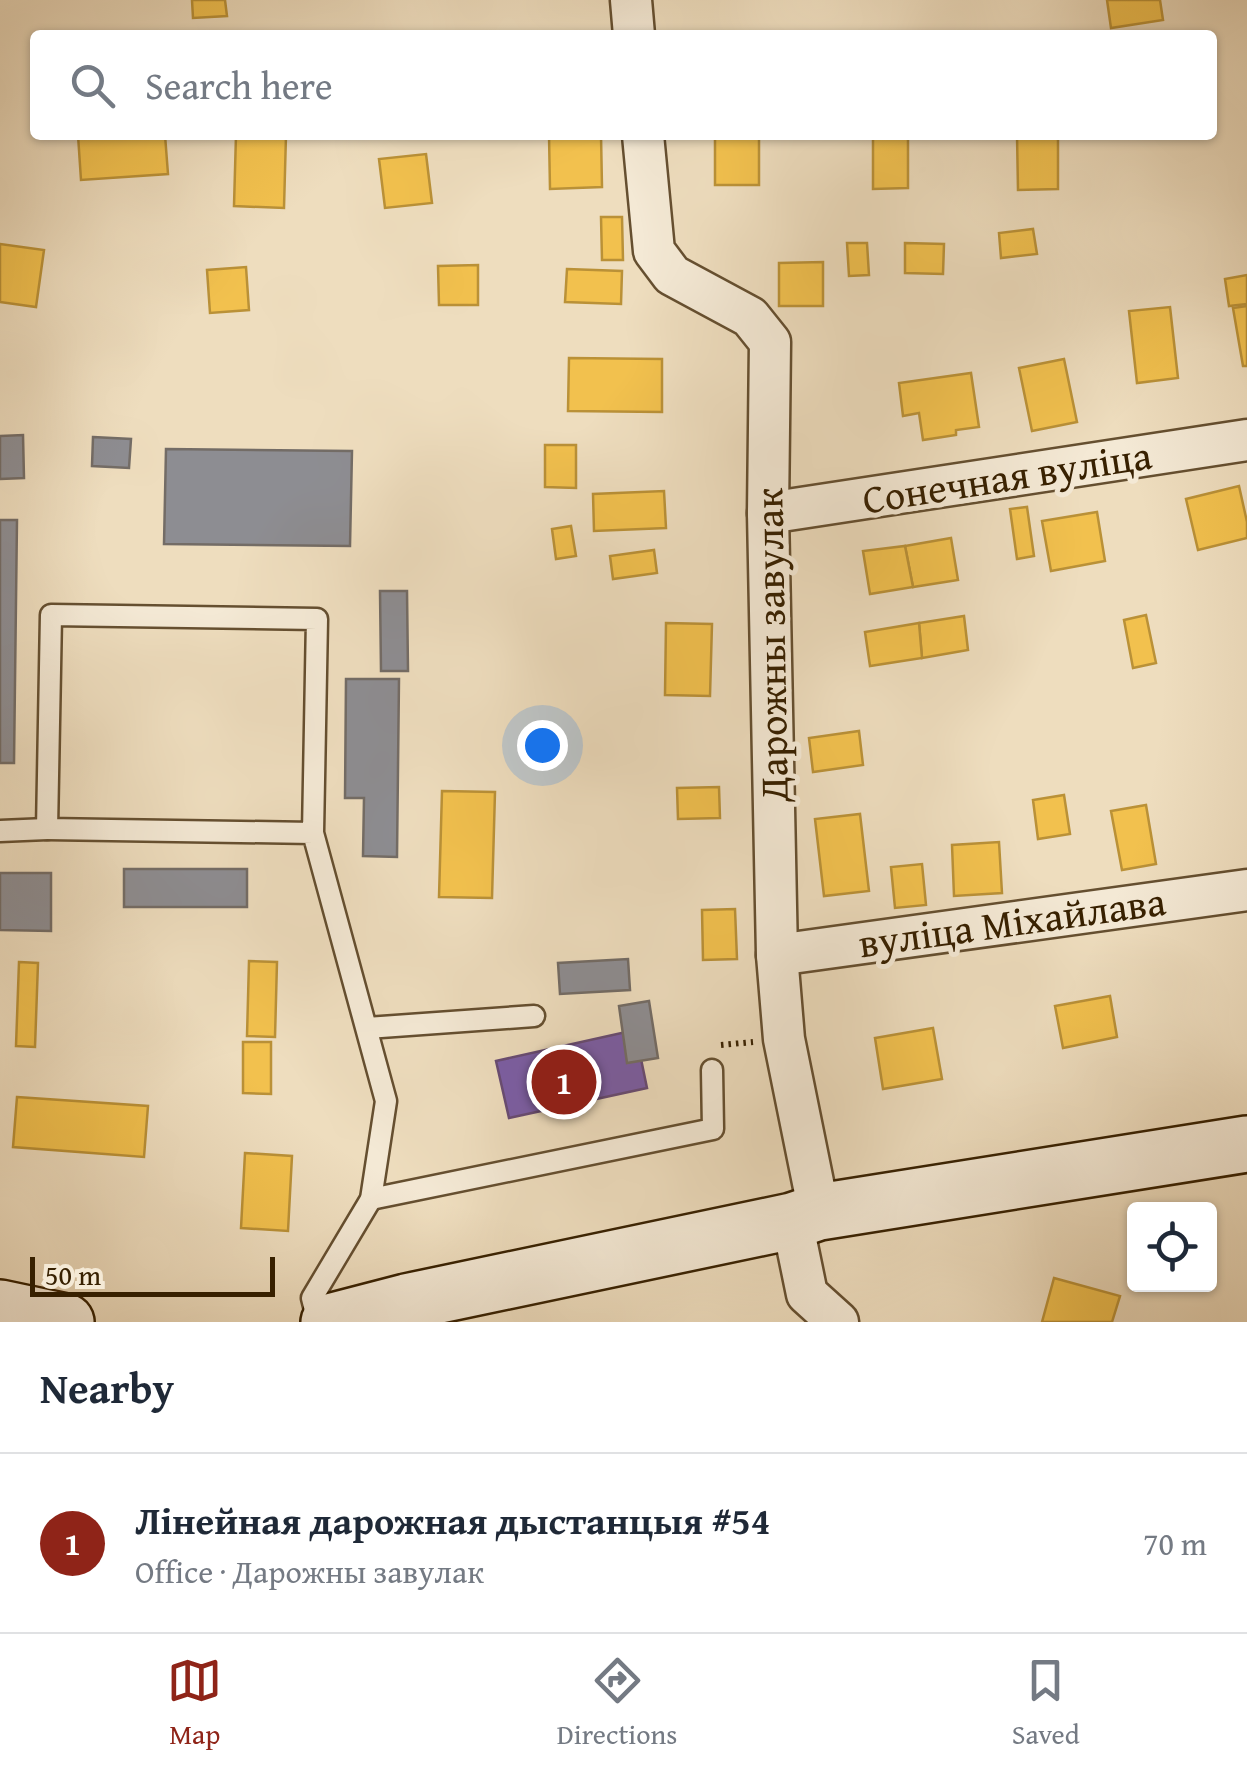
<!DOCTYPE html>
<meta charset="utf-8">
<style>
body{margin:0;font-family:"Gentium Book Plus",serif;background:#f6f6f7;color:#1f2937}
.controls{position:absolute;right:30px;bottom:30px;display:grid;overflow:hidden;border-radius:10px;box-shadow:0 2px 8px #0004}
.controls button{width:90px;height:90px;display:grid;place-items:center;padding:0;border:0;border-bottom:2px solid #e0e1e3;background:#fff;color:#1f2937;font:50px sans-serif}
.scale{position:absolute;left:30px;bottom:25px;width:245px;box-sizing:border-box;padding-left:10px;border:5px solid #372000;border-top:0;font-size:28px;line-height:35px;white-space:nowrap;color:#372000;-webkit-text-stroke:8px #f4e9d5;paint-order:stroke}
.you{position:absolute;left:542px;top:745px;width:35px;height:35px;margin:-25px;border:8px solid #fff;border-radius:50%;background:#1a73e8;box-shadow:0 0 0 15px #1a73e833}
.badge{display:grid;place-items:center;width:65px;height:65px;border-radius:50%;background:#8f2418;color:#fff;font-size:32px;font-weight:700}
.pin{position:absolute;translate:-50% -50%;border:5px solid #fff;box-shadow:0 2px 10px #0006}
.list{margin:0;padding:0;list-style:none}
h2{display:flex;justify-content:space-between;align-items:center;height:130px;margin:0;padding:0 40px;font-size:42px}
h2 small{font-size:32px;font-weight:400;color:#747a83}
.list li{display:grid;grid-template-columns:65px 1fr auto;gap:30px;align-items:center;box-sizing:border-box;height:180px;padding:0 40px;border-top:2px solid #e0e1e3}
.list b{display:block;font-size:38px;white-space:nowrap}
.list p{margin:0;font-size:32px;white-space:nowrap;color:#747a83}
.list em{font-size:32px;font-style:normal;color:#747a83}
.icon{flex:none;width:55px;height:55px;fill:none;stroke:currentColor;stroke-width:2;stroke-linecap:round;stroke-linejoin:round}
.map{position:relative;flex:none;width:1247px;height:1322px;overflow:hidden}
.search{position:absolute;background:#fff;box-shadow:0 2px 8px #0004;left:30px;right:30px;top:30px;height:110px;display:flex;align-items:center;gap:25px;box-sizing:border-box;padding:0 35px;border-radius:10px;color:#747a83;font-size:38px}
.sheet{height:310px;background:#fff}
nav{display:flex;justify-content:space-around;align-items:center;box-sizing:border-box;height:140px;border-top:2px solid #e0e1e3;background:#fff;font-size:28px;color:#747a83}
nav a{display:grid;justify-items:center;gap:5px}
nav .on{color:#8f2418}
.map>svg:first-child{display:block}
</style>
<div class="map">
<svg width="1247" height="1322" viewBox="0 0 1247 1322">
<rect width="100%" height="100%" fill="#eeddbe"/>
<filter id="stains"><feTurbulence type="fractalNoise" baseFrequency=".002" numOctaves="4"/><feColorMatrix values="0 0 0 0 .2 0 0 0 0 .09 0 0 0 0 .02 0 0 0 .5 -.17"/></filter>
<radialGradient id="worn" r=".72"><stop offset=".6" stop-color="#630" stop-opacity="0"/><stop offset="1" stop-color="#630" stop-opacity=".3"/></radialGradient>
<g fill="#f2c14e" stroke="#ba9137" stroke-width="2.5">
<path d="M192 0H225L227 16 193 18Z"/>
<path d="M1107 0H1160L1163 20 1111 28Z"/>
<path d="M78 135H165L168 174 81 180Z"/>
<path d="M236 135H286L284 208 234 206Z"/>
<path d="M549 135H601L602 187 550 189Z"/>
<rect x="715" y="135" width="44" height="50"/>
<path d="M873 135H908V188L873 189Z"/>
<path d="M1017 135H1058V189L1018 190Z"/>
<path d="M426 154 432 203 385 208 379 159Z"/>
<path d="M601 217H622L623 260H602Z"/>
<path d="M1033 229 1037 254 1001 258 999 233Z"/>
<path d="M847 243H867L869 275 849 276Z"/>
<path d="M905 243 944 244 943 274 905 273Z"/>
<path d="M0 244 44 250 36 307 0 302Z"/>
<path d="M823 262V306H779V263Z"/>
<path d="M478 265V305H439L438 266Z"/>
<path d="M246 267 249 310 210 313 207 270Z"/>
<path d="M567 269 622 271 621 304 565 302Z"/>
<path d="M1247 275V304L1229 306 1225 279Z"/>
<path d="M1247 306V366H1243L1233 308Z"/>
<path d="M1170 307 1178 378 1137 383 1129 311Z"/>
<path d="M569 358 662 359V412L568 411Z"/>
<path d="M1064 359 1077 422 1032 431 1019 368Z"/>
<path d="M971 373 979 427 956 430V435L923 440 919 413 903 416 899 383Z"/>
<path d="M545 445H576V488L545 487Z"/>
<path d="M1239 486 1247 522V538L1198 550 1186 499Z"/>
<path d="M664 491 666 528 594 531 593 494Z"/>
<path d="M1027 507 1034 556 1017 559 1010 509Z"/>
<path d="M1097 512 1105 561 1051 571 1042 521Z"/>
<path d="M571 526 576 556 556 559 552 529Z"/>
<path d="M951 538 958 580 913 587 905 546Z"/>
<path d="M905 546 913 587 870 594 863 551Z"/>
<path d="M654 550 657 573 613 579 610 556Z"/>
<path d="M1146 615 1156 663 1133 668 1124 620Z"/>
<path d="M964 616 968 650 922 658 919 623Z"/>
<path d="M666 623 712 624 710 696 665 695Z"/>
<path d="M919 623 922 658 870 666 865 632Z"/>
<path d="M859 731 863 765 813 772 809 738Z"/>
<path d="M719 787 720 818 678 819 677 788Z"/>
<path d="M442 791 495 792 492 898 439 897Z"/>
<path d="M1064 795 1070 834 1038 839 1033 800Z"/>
<path d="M1146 805 1156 864 1122 870 1111 811Z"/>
<path d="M860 814 869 891 824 896 815 819Z"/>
<path d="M999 842 1002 893 954 896 952 845Z"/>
<path d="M922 864 926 905 895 908 891 867Z"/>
<path d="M735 909 737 959 703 960 702 910Z"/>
<path d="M249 961 277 962 275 1037 247 1036Z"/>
<path d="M19 962 38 963 35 1047 16 1046Z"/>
<path d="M1110 996 1117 1037 1063 1048 1055 1006Z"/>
<path d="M933 1028 942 1079 883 1089 875 1038Z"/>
<path d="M243 1042H271V1094L243 1093Z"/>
<path d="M17 1097 148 1106 144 1157 13 1147Z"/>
<path d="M245 1153 292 1156 288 1231 241 1228Z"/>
<path d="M1054 1278 1120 1296 1112 1322H1042Z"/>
</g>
<path fill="#7b5ea7" stroke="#674b75" stroke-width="2.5" d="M635 1030 647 1088 509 1118 496 1061Z"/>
<g fill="#8d8d92" stroke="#736c66" stroke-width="2.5">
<path d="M23 435 24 478 0 479V436Z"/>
<path d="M93 437 131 439 129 468 92 466Z"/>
<path d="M166 449 352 451 350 546 164 544Z"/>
<path d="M0 520H17L14 763H0Z"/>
<path d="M380 591H407L408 671H381Z"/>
<path d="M346 679H399L397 857 363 856 364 798H345Z"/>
<rect x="124" y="869" width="123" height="38"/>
<path d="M0 873H51V931L0 930Z"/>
<path d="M628 959 630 990 560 994 558 963Z"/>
<path d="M649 1001 658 1058 627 1063 619 1006Z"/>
</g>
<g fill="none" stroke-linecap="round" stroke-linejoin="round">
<defs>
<g id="lane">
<path d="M0 831 47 829"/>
<path d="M313 833 47 829 51 615 317 619 313 833 386 1101 371 1199 312 1298 318 1322"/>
<path d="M367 1028 534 1016"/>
<path d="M371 1199 713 1129 712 1070"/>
</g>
<g id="street">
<path d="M631 0 634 35"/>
<path d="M643 135 654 251 672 275 750 317 770 342 768 513 777 955 784 1039 819 1212"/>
<path d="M768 513 1247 440"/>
<path d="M777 955 1247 890"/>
<path d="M792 1221 807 1294 838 1322"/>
</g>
<g id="secondary">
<path d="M0 1308 66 1322"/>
<path d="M329 1322 406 1302 792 1221 819 1212 1247 1144"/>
</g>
</defs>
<use href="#lane" stroke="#654f30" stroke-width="25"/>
<use href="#street" stroke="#654f30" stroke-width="45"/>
<use href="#secondary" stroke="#372000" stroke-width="60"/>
<path stroke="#372000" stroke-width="6" stroke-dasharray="2.5 5" stroke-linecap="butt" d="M721 1045 753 1042"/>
<use href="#lane" stroke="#f4e9d5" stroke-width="20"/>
<use href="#street" stroke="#f4e9d5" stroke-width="40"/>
<use href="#secondary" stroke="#f4e9d5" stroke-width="55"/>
</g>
<g text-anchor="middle" stroke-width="10" stroke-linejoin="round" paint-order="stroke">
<g font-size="40" fill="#372000" stroke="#f4e9d5">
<text transform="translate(1007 477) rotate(-9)" y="14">Сонечная вуліца</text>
<text transform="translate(771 645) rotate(-91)" y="14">Дарожны завулак</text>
<text transform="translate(1012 922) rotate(-8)" y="14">вуліца Міхайлава</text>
</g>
</g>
<rect width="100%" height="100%" filter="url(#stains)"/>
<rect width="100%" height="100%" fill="url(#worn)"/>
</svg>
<div class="controls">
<button><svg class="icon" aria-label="locate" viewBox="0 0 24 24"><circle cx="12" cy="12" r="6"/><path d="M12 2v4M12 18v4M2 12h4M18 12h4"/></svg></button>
</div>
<div class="scale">50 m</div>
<div class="you"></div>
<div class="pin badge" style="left:564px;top:1082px">1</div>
<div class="search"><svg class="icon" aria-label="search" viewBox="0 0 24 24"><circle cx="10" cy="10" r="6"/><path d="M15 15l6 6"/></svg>Search here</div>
</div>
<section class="sheet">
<h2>Nearby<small></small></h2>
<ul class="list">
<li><span class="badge">1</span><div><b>Лінейная дарожная дыстанцыя #54</b><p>Office · Дарожны завулак</p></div><em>70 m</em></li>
</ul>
</section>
<nav>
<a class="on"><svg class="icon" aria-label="map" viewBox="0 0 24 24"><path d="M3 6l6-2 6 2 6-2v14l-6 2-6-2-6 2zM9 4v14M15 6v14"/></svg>Map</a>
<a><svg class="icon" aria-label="directions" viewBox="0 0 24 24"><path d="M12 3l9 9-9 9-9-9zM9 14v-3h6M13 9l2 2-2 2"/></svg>Directions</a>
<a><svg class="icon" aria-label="saved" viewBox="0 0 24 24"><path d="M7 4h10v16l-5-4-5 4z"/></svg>Saved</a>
</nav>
